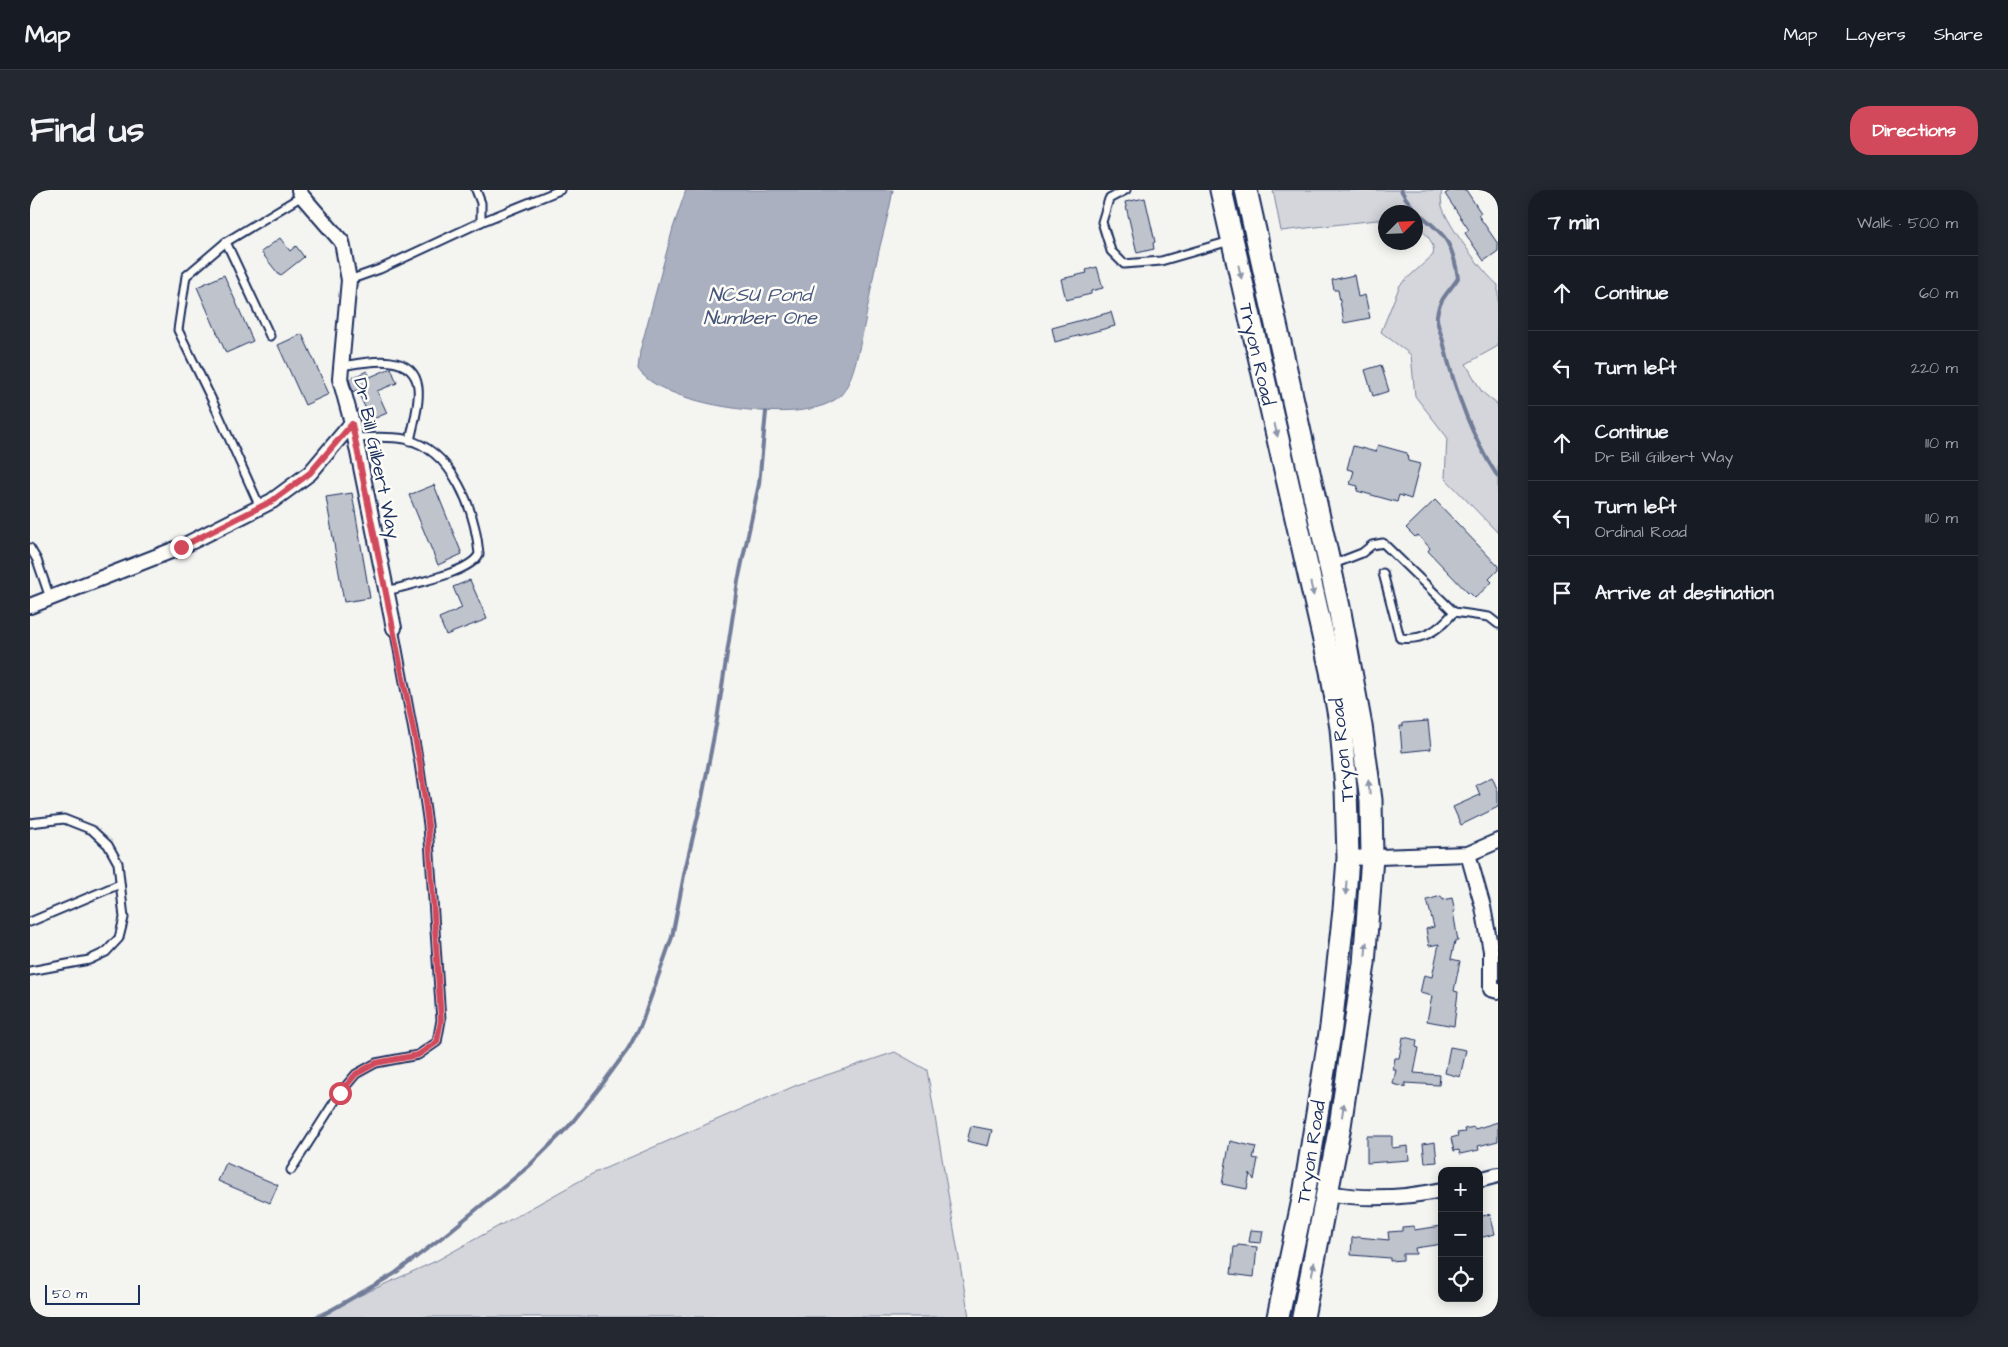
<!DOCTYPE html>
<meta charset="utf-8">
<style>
body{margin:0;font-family:"Architects Daughter",sans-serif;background:#242831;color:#f1f3f6}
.controls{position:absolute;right:15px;bottom:15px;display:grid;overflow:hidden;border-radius:10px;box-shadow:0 2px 12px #0003}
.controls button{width:45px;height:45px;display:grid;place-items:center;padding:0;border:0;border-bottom:1px solid #363941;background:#171b24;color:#f1f3f6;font:25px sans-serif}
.compass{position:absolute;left:1348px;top:15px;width:45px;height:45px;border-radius:50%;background:#171b24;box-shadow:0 2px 12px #0003;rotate:66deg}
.scale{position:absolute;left:15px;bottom:12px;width:95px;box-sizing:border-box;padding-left:5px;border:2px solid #1b2f5e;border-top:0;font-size:14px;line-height:18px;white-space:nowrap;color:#1b2f5e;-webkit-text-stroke:4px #fdfcf7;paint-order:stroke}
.stop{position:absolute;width:15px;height:15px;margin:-11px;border:4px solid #d1495b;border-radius:50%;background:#fff}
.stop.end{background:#d1495b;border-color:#fff;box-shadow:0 1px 5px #0008}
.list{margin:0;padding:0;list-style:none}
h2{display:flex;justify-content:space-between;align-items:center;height:65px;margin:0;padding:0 20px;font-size:21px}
h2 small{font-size:16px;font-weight:400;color:#9ea1a6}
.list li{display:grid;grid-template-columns:32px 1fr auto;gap:15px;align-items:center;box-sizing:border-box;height:75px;padding:0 20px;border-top:1px solid #363941}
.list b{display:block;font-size:19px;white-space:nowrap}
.list p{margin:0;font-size:16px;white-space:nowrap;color:#9ea1a6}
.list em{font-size:16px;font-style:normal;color:#9ea1a6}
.icon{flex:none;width:28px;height:28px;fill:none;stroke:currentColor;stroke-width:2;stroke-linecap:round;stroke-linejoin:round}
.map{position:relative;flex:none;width:1468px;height:1127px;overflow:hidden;border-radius:20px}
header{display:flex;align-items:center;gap:30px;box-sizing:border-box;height:70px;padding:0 25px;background:#171b24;border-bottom:1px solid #363941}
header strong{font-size:24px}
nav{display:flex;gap:28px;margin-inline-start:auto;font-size:18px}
.intro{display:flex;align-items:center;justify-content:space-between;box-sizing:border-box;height:120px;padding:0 30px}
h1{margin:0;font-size:35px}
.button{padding:12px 22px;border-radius:20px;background:#d1495b;color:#fff;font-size:18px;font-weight:700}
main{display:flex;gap:30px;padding:0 30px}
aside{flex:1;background:#171b24;border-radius:20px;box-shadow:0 2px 12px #0003}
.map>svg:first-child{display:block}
</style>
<header>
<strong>Map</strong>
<nav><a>Map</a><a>Layers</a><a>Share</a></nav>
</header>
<div class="intro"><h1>Find us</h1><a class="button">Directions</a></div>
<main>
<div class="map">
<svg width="1468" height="1127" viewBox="0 0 1468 1127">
<rect width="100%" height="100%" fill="#f4f4f1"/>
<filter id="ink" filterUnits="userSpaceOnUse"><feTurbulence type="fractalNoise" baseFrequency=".02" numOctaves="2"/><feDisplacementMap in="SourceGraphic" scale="10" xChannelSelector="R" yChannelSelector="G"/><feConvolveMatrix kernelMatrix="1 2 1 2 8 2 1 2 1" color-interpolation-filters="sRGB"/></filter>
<g filter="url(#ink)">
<g fill="#d4d6db" stroke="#78829c">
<path d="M1243 0H1412C1411 4 1411 11 1412 16 1417 34 1453 83 1468 95V156L1436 174 1452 202 1468 215V343L1415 288 1417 247 1385 206 1381 165 1351 142 1370 95 1403 65C1406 54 1395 41 1386 36V22H1356L1355 29 1251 41Z"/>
<path d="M865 862 897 880 939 1127H282L406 1071 562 984 767 895Z"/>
</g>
<path fill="#aab0bf" stroke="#717c98" d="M656 0H863C859 25 851 49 846 74 839 103 829 186 811 205 787 228 727 222 697 217 672 213 622 201 608 179L610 161 643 38Z"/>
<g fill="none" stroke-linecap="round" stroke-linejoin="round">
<g stroke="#717c98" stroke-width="4">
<path d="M1371 0C1381 21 1400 30 1414 47 1423 59 1426 74 1428 88 1420 101 1409 109 1407 125 1406 133 1411 143 1413 151 1424 198 1441 246 1468 287"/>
<path d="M289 1127 364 1084 419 1042 499 976 540 935 571 896 598 859 611 835 642 747 655 680 671 613 687 530 708 391 729 294 736 222"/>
</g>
</g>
<g fill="#bfc3cc" stroke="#1b2f5e">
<path d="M1421 0H1436L1451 23 1448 25 1468 54V61L1454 71 1435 43 1439 40 1415 4Z"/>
<path d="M1115 8 1125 52 1123 53 1124 59 1107 63 1095 12Z"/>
<path d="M250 48 260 61 266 56 274 67 250 86 231 62Z"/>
<path d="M1067 77 1073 98 1061 101V104L1036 110 1031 89 1057 83 1056 80Z"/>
<path d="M194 85 223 151 196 163 167 97Z"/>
<path d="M1324 85 1328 107 1335 105 1340 128 1314 133 1308 100H1304L1302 90Z"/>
<path d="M1081 122 1085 136 1025 152 1022 138Z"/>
<path d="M272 144 299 204 275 215 248 155Z"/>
<path d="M1351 175 1359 201 1343 206 1335 180Z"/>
<path d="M361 178 367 193 347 201 357 223 341 230 327 200 323 202 319 189 337 181 340 187Z"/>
<path d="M1348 255 1377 263 1378 271 1390 274 1381 309 1369 305 1367 312 1327 301 1328 296 1320 294 1324 281 1317 279 1323 256 1346 262Z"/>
<path d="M404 295 432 364 408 375 379 305Z"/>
<path d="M322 303 340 408 314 412 296 307Z"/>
<path d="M1405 310 1468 376V380L1459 389 1462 392 1445 408 1439 402 1438 403 1398 361 1400 358 1388 345 1385 347 1376 338Z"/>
<path d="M440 390 457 429 416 445 409 428 432 418 423 397Z"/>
<path d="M1398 531 1401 559 1372 562 1370 536H1373V533Z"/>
<path d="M1462 587 1468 601V617L1431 635 1423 617 1450 605 1446 595Z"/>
<path d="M1411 706 1413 710 1422 708 1425 721H1423L1428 751H1425L1421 769 1430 771 1424 801 1428 802 1424 836 1397 831 1402 806 1390 803 1394 785 1402 787 1409 754 1399 756 1396 739 1404 737 1397 710Z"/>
<path d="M1373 847 1387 850 1386 857 1389 858 1384 883 1410 885 1409 895 1375 893V897L1363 894 1366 880H1363L1365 868H1369Z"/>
<path d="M1420 857 1436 860 1430 887 1415 883Z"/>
<path d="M1468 932V951L1448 956 1449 960 1430 964 1429 960 1424 961 1421 948 1428 946 1427 943 1435 942 1434 939 1444 937 1445 939Z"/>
<path d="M941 936 962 940 958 956 937 951Z"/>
<path d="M1337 946H1362V958L1378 956 1379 970 1337 973Z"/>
<path d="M1200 951 1226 957 1223 968 1228 969 1224 990 1220 983 1217 999 1192 994Z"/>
<path d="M1405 952 1407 972 1395 973 1393 954Z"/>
<path d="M196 973 248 995 240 1013 188 991Z"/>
<path d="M1460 1024 1465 1044 1449 1048V1027Z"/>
<path d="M1384 1036V1040L1412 1036V1054L1385 1058 1386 1064H1373V1070L1360 1071V1068L1321 1065 1322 1048 1328 1047 1359 1050 1358 1042 1372 1041V1037Z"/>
<path d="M1221 1040 1233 1041 1231 1053 1219 1052Z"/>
<path d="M1208 1055 1227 1057 1224 1087 1201 1084 1204 1057H1207Z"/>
</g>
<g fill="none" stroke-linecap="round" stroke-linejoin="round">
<defs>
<g id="lane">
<path d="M446 0 451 13V32"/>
<path d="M1096 0 1079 9 1072 32 1081 61 1094 74 1131 71 1200 51"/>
<path d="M196 52 240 146"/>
<path d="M319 90 350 79 451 32 530 0"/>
<path d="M312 176C336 172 383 161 388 197 390 214 383 235 380 251"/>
<path d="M325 248C341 247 359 246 375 249 423 260 445 320 449 364 441 383 377 395 357 401"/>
<path d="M230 317 182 210 148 140 156 86 196 52 272 6"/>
<path d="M0 358 7 370 20 408"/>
<path d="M1301 375 1332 363 1342 355 1353 353 1424 422 1459 427 1468 434"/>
<path d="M1353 383 1370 448C1393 451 1409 440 1424 422"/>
<path d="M0 633 34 629 62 640 78 655 88 673 94 728 89 748 76 762 59 770 0 781"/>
<path d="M0 732 90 694"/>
<path d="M261 980 310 903 326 884 346 873 388 865 407 852 411 830 398 635 389 573 364 438"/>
</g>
<g id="street">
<path d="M269 0 272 6 312 52 319 90 310 189 322 233 364 438"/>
<path d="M0 416 151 357 242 311 280 283 322 233"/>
<path d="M1438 664 1453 717 1461 761V799L1468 801"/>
<path d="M1318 668 1438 664 1468 651"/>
<path d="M1449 990 1468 985"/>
<path d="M1298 1003C1336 1010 1375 1008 1412 1000"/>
</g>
<g id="primary">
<path d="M1191 0 1301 481 1311 538 1316 599 1318 668 1314 720 1301 837 1274 1005 1248 1127"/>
<path d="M1216 0 1309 417 1331 536 1341 610 1342 667 1334 774 1310 936 1273 1127"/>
</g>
</defs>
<use href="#lane" stroke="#1b2f5e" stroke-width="11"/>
<use href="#street" stroke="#1b2f5e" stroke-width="18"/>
<use href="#primary" stroke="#1b2f5e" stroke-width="25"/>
<use href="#lane" stroke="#fdfcf7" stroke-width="7"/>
<use href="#street" stroke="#fdfcf7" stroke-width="14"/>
<use href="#primary" stroke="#fdfcf7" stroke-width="21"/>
</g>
<defs><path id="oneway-solid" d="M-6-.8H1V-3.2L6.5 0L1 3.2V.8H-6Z" transform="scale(1.25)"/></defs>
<g fill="#8c96aa">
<use href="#oneway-solid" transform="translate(1210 82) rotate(77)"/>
<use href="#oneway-solid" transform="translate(1246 240) rotate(77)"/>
<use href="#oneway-solid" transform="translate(1282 399) rotate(77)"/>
<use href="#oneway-solid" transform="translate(1339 597) rotate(-96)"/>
<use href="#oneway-solid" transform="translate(1316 698) rotate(94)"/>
<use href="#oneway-solid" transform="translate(1336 759) rotate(-85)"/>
<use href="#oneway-solid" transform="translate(1313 920) rotate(-81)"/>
<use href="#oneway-solid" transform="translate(1283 1079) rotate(-78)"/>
</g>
</g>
<g fill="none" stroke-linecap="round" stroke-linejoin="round" filter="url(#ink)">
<path stroke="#d1495b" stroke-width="6" d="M151 357 242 311 280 283 322 234 390 573 398 635 411 830 407 852 388 865 346 873 326 884 310 903"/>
</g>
<g text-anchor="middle" stroke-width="5" stroke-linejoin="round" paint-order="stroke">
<g font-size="19" fill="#1b2f5e" stroke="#fdfcf7">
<text transform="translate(1228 164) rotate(77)" y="7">Tryon Road</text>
<text transform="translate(348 268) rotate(78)" y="7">Dr Bill Gilbert Way</text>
<text transform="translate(1311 560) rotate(-96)" y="7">Tryon Road</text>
<text transform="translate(1280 962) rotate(-81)" y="7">Tryon Road</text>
</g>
<g font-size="20" font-style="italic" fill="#46567b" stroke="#fdfcf7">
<text x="730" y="111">NCSU Pond<tspan x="730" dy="23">Number One</tspan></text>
</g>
</g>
</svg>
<div class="controls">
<button>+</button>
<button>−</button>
<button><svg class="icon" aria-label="locate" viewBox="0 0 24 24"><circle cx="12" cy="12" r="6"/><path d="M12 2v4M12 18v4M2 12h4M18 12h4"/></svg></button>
</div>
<svg class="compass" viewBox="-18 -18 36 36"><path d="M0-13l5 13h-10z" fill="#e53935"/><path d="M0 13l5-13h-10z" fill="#9ea1a6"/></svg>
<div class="scale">50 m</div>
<div class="stop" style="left:310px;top:903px"></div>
<div class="stop end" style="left:151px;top:357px"></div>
</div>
<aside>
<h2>7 min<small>Walk · 500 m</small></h2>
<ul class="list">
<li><svg class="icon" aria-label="ahead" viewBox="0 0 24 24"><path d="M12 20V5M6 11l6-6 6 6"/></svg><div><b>Continue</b></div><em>60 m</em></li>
<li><svg class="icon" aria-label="left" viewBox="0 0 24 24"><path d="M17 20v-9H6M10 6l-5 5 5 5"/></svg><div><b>Turn left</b></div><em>220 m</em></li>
<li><svg class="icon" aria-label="ahead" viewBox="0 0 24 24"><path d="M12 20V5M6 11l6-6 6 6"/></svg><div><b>Continue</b><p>Dr Bill Gilbert Way</p></div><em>110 m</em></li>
<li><svg class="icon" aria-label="left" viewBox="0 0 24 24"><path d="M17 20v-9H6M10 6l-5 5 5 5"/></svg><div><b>Turn left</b><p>Ordinal Road</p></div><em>110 m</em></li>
<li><svg class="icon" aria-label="arrive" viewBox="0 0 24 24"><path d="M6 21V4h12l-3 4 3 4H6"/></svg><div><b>Arrive at destination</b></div></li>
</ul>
</aside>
</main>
